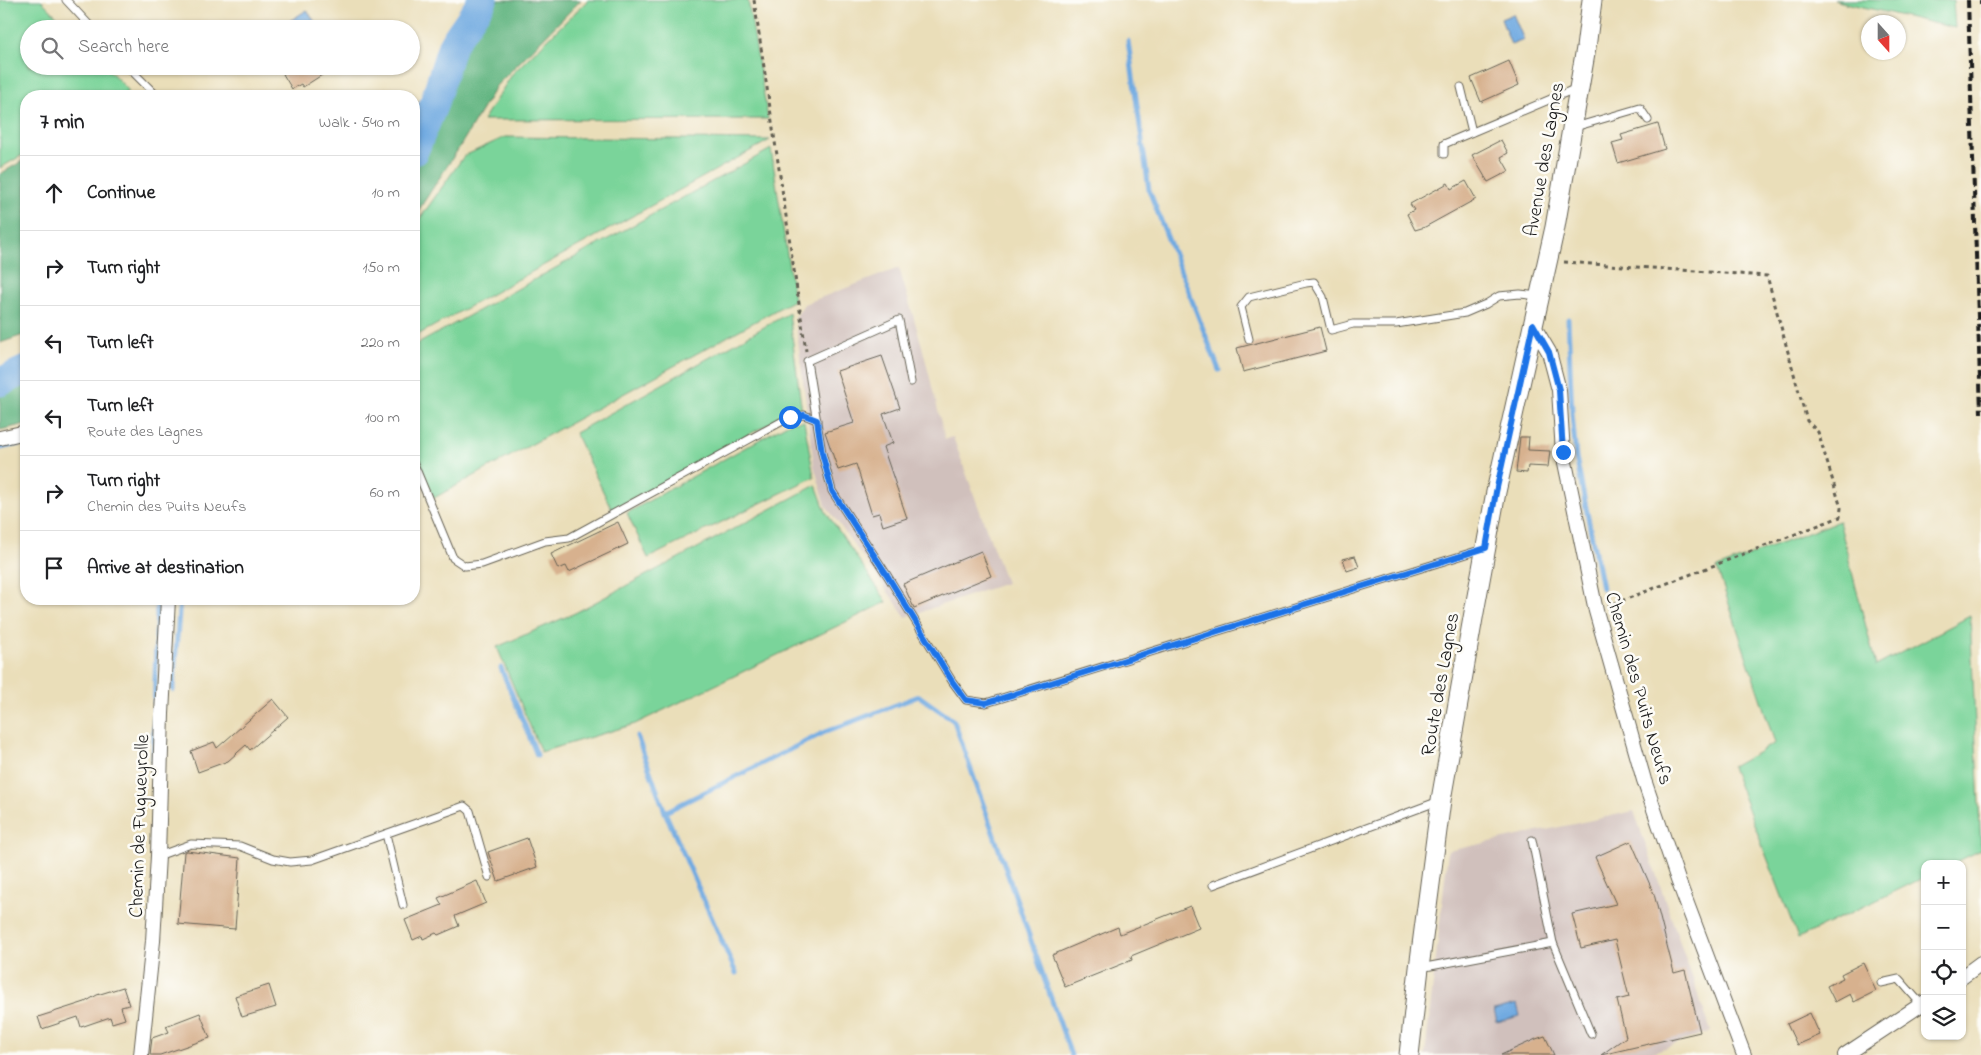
<!DOCTYPE html>
<meta charset="utf-8">
<style>
body{margin:0;font-family:"Indie Flower",sans-serif;background:#f6f6f6;color:#202124}
.controls{position:absolute;right:15px;bottom:15px;display:grid;overflow:hidden;border-radius:10px;box-shadow:0 1px 4px #0004}
.controls button{width:45px;height:45px;display:grid;place-items:center;padding:0;border:0;border-bottom:1px solid #e0e0e0;background:#fff;color:#202124;font:25px sans-serif}
.compass{position:absolute;left:1861px;top:15px;width:45px;height:45px;border-radius:50%;background:#fff;box-shadow:0 1px 4px #0004;rotate:159deg}
.stop{position:absolute;width:15px;height:15px;margin:-11px;border:4px solid #1a73e8;border-radius:50%;background:#fff}
.stop.end{background:#1a73e8;border-color:#fff;box-shadow:0 1px 5px #0008}
.list{margin:0;padding:0;list-style:none}
h2{display:flex;justify-content:space-between;align-items:center;height:65px;margin:0;padding:0 20px;font-size:21px}
h2 small{font-size:16px;font-weight:400;color:#757577}
.list li{display:grid;grid-template-columns:32px 1fr auto;gap:15px;align-items:center;box-sizing:border-box;height:75px;padding:0 20px;border-top:1px solid #e0e0e0}
.list b{display:block;font-size:19px;white-space:nowrap}
.list p{margin:0;font-size:16px;white-space:nowrap;color:#757577}
.list em{font-size:16px;font-style:normal;color:#757577}
.icon{flex:none;width:28px;height:28px;fill:none;stroke:currentColor;stroke-width:2;stroke-linecap:round;stroke-linejoin:round}
.map{position:relative;flex:none;width:1981px;height:1055px;overflow:hidden}
.search{position:absolute;background:#fff;box-shadow:0 1px 4px #0004;left:20px;top:20px;width:400px;height:55px;display:flex;align-items:center;gap:12px;box-sizing:border-box;padding:0 18px;border-radius:28px;color:#757577;font-size:19px}
.panel{position:absolute;background:#fff;box-shadow:0 1px 4px #0004;left:20px;top:90px;width:400px;height:515px;border-radius:20px}
.map>svg:first-child{display:block}
</style>
<div class="map">
<svg width="1981" height="1055" viewBox="0 0 1981 1055">
<rect width="100%" height="100%" fill="#fdfcf7"/>
<filter id="ink" filterUnits="userSpaceOnUse"><feTurbulence type="fractalNoise" baseFrequency=".02" numOctaves="2"/><feDisplacementMap in="SourceGraphic" scale="10" xChannelSelector="R" yChannelSelector="G"/><feConvolveMatrix kernelMatrix="1 2 1 2 8 2 1 2 1" color-interpolation-filters="sRGB"/></filter>
<filter id="wash" filterUnits="userSpaceOnUse"><feTurbulence type="fractalNoise" baseFrequency=".0096" numOctaves="4" result="noise"/><feDisplacementMap in="SourceGraphic" scale="20" xChannelSelector="R" yChannelSelector="G"/><feGaussianBlur stdDeviation="1.12" result="paint"/><feColorMatrix in="noise" values="0 0 0 0 0 0 0 0 0 0 0 0 0 0 0 0 0 1.4 0 .05"/><feComposite in="paint" operator="in"/></filter>
<g filter="url(#wash)">
<rect width="100%" height="100%" fill="#eadeb9"/>
<g fill="#d0c0bc">
<path d="M899 268 922 346 945 439 953 437 1006 583 906 617 826 506 814 466 795 318 804 304Z"/>
<path d="M1634 811 1711 1031 1645 1055H1425L1448 851Z"/>
</g>
<g fill="#7ad49a" stroke="#4b785b">
<path d="M0 0H41L69 29H29V66H105L129 91 120 96H26V153L0 168Z"/>
<path d="M588 0H748L768 119 483 120 513 73Z"/>
<path d="M1834 0H1953L1955 28 1837 1Z"/>
<path d="M505 137 770 140 414 337V230L416 224 464 156Z"/>
<path d="M771 149 794 300 434 498 414 451V346Z"/>
<path d="M789 313 802 412 788 413 612 510 575 433Z"/>
<path d="M804 421 814 477 648 558 627 513 791 422Z"/>
<path d="M816 485 826 512 887 602 635 724 541 752 497 647 575 613Z"/>
<path d="M1839 521 1876 666 1970 616 1981 850 1952 864H1925V877L1798 938 1732 767 1775 743 1717 568Z"/>
</g>
<g fill="#63b682" stroke="#40694f">
<path d="M494 0H581L496 86 459 148 414 217V167L432 129 451 81 468 32Z"/>
<path d="M26 159V334L0 343V174Z"/>
<path d="M26 384V424L0 430V394Z"/>
</g>
<g fill="#71aae1" stroke="#46637e">
<path d="M307 10 315 22 304 29H285L283 25Z"/>
<path d="M1513 14 1524 40 1511 45 1501 19Z"/>
<path d="M1517 1004 1520 1016 1497 1022 1494 1010Z"/>
</g>
<g fill="none" stroke-linecap="round" stroke-linejoin="round">
<g stroke="#71aae1" stroke-width="5">
<path d="M1128 41 1149 190 1219 370"/>
<path d="M1568 319 1572 413 1576 457 1602 588"/>
<path d="M0 448 26 442"/>
<path d="M501 668 537 755"/>
<path d="M173 690 180 599"/>
<path d="M637 736 665 812 823 733 919 696 954 721 1071 1055"/>
<path d="M153 768 157 599"/>
<path d="M665 812 736 973"/>
</g>
<g stroke="#71aae1" stroke-width="29">
<path d="M414 151 433 106 452 45 483 0"/>
<path d="M0 382 26 370"/>
</g>
</g>
<g id="blocks">
<g fill="#d7b18e">
<path d="M1509 61 1519 85 1481 102 1471 78Z"/>
<path d="M296 66H336L303 87 301 84 292 89 283 74Z"/>
<path d="M1658 124 1665 149 1618 163 1612 143 1623 140 1621 135Z"/>
<path d="M1501 140 1508 153 1501 157 1509 171 1488 182 1472 155Z"/>
<path d="M1466 181 1476 199 1425 227 1415 230 1407 214 1414 210 1410 204 1448 183 1451 189Z"/>
<path d="M1320 327 1326 351 1243 372 1237 348Z"/>
<path d="M882 356 900 408 883 414 893 443 883 447 907 518 883 526 879 513 872 515 856 464 838 470 825 432 854 423 837 371Z"/>
<path d="M1520 437H1529L1528 450 1550 451 1548 467 1528 466 1527 473 1516 472Z"/>
<path d="M618 522 628 544 569 572 566 566 558 569 551 554Z"/>
<path d="M981 551 991 576 914 608 903 584Z"/>
<path d="M1355 556 1359 567 1347 571 1343 559Z"/>
<path d="M273 699 288 717 250 750 246 745 228 761 198 772 191 751 214 742 217 748Z"/>
<path d="M527 838 537 867 498 881 488 852Z"/>
<path d="M1631 841 1654 894 1674 973 1685 970 1700 1032 1601 1055 1626 1037 1617 1000 1629 997 1615 940 1581 948 1572 914 1616 904 1595 857Z"/>
<path d="M187 851 240 858 235 929 178 924 184 852Z"/>
<path d="M477 881 486 903 455 916 459 926 438 935 436 933 423 939 422 936 413 940 405 920 442 905 438 898Z"/>
<path d="M1190 906 1199 928 1131 956 1132 960 1065 987 1052 955 1118 927 1120 934Z"/>
<path d="M1863 963 1876 991 1854 1002 1850 994 1835 1002 1827 986 1843 978 1841 974Z"/>
<path d="M269 985 276 1007 242 1017 235 996Z"/>
<path d="M123 987 129 1005 121 1007 125 1019 112 1023 110 1017 81 1027 78 1017 42 1029 38 1017 85 1002 97 995Z"/>
<path d="M200 1013 210 1038 160 1055H150L152 1038 169 1032 166 1026Z"/>
<path d="M1810 1013 1820 1035 1797 1045 1787 1024Z"/>
<path d="M1545 1036 1554 1055H1501L1536 1039Z"/>
</g>
</g>
</g>
<g filter="url(#ink)">
<use href="#blocks" fill-opacity="0" stroke="#646053" stroke-width="1"/>
<g fill="none" stroke-linecap="round" stroke-linejoin="round">
<defs>
<g id="lane">
<path d="M66 0 93 29"/>
<path d="M127 66 157 96"/>
<path d="M1461 87 1472 132"/>
<path d="M1575 127 1640 108 1648 120"/>
<path d="M1444 154V144L1577 88"/>
<path d="M1249 339 1241 307 1249 297 1306 283 1314 282 1323 297 1331 330 1353 324H1396L1465 313 1486 304 1499 296 1520 294 1539 296"/>
<path d="M911 382 899 320 807 361 822 453 832 491 887 575 952 681 966 700 986 703 1483 549"/>
<path d="M414 464 453 558 465 566 482 564 545 541 569 538 790 417 804 415 817 420"/>
<path d="M386 834 403 905"/>
<path d="M1532 840 1553 943"/>
<path d="M158 856 191 844 240 846 273 859 290 862 312 860 464 806 470 811 489 877"/>
<path d="M1213 885 1439 801"/>
<path d="M1420 968 1553 943 1591 1034"/>
<path d="M1881 983 1899 979 1921 1004"/>
</g>
<g id="street">
<path d="M1533 325 1549 352 1559 390 1563 453 1596 611 1644 780 1678 880 1744 1055"/>
<path d="M0 438 26 432"/>
<path d="M1962 977 1981 963"/>
<path d="M141 1055 153 941 158 856 162 714 168 599"/>
<path d="M1845 1055 1925 1002"/>
</g>
<path id="secondary" d="M1409 1055 1419 968 1441 800 1473 618 1496 492 1555 227 1586 48 1592 0"/>
</defs>
<use href="#lane" stroke="#646053" stroke-width="9"/>
<use href="#street" stroke="#646053" stroke-width="16"/>
<use href="#secondary" stroke="#646053" stroke-width="21"/>
<g stroke="#646053" stroke-width="3" stroke-dasharray="4 4" stroke-linecap="butt">
<path d="M754 0 806 351"/>
<path d="M1564 262 1767 276 1807 421 1818 432 1841 508 1840 517 1608 606"/>
</g>
<use href="#lane" stroke="#fff" stroke-width="7"/>
<use href="#street" stroke="#fff" stroke-width="14"/>
<use href="#secondary" stroke="#fff" stroke-width="19"/>
<g stroke="#1c1c1c" stroke-width="4" stroke-dasharray="8 4" stroke-linecap="butt">
<path d="M1968 0 1981 413"/>
<path d="M1981 0V5"/>
</g>
</g>
</g>
<g fill="none" stroke-linecap="round" stroke-linejoin="round" filter="url(#ink)">
<path stroke="#1a73e8" stroke-width="6" d="M790 417 804 415 817 420 822 453 832 491 887 575 952 681 966 700 986 703 1486 548 1496 492 1533 324 1549 352 1559 390 1563 452"/>
</g>
<g text-anchor="middle" stroke-width="5" stroke-linejoin="round" paint-order="stroke">
<g font-size="20" fill="#1c1c1c" stroke="#fdfcf7">
<text transform="translate(1543 159) rotate(-80)" y="7">Avenue des Lagnes</text>
<text transform="translate(1439 684) rotate(-80)" y="7">Route des Lagnes</text>
<text transform="translate(1640 688) rotate(74)" y="7">Chemin des Puits Neufs</text>
<text transform="translate(138 826) rotate(-88)" y="7">Chemin de Fugueyrolle</text>
</g>
</g>
</svg>
<div class="controls">
<button>+</button>
<button>−</button>
<button><svg class="icon" aria-label="locate" viewBox="0 0 24 24"><circle cx="12" cy="12" r="6"/><path d="M12 2v4M12 18v4M2 12h4M18 12h4"/></svg></button>
<button><svg class="icon" aria-label="layers" viewBox="0 0 24 24"><path d="M12 4l9 5-9 5-9-5zM3 14l9 5 9-5"/></svg></button>
</div>
<svg class="compass" viewBox="-18 -18 36 36"><path d="M0-13l5 13h-10z" fill="#e53935"/><path d="M0 13l5-13h-10z" fill="#757577"/></svg>
<div class="stop" style="left:790px;top:417px"></div>
<div class="stop end" style="left:1563px;top:452px"></div>
<div class="search"><svg class="icon" aria-label="search" viewBox="0 0 24 24"><circle cx="10" cy="10" r="6"/><path d="M15 15l6 6"/></svg>Search here</div>
<section class="panel">
<h2>7 min<small>Walk · 540 m</small></h2>
<ul class="list">
<li><svg class="icon" aria-label="ahead" viewBox="0 0 24 24"><path d="M12 20V5M6 11l6-6 6 6"/></svg><div><b>Continue</b></div><em>10 m</em></li>
<li><svg class="icon" aria-label="right" viewBox="0 0 24 24"><path d="M7 20v-9h11M14 6l5 5-5 5"/></svg><div><b>Turn right</b></div><em>150 m</em></li>
<li><svg class="icon" aria-label="left" viewBox="0 0 24 24"><path d="M17 20v-9H6M10 6l-5 5 5 5"/></svg><div><b>Turn left</b></div><em>220 m</em></li>
<li><svg class="icon" aria-label="left" viewBox="0 0 24 24"><path d="M17 20v-9H6M10 6l-5 5 5 5"/></svg><div><b>Turn left</b><p>Route des Lagnes</p></div><em>100 m</em></li>
<li><svg class="icon" aria-label="right" viewBox="0 0 24 24"><path d="M7 20v-9h11M14 6l5 5-5 5"/></svg><div><b>Turn right</b><p>Chemin des Puits Neufs</p></div><em>60 m</em></li>
<li><svg class="icon" aria-label="arrive" viewBox="0 0 24 24"><path d="M6 21V4h12l-3 4 3 4H6"/></svg><div><b>Arrive at destination</b></div></li>
</ul>
</section>
</div>
